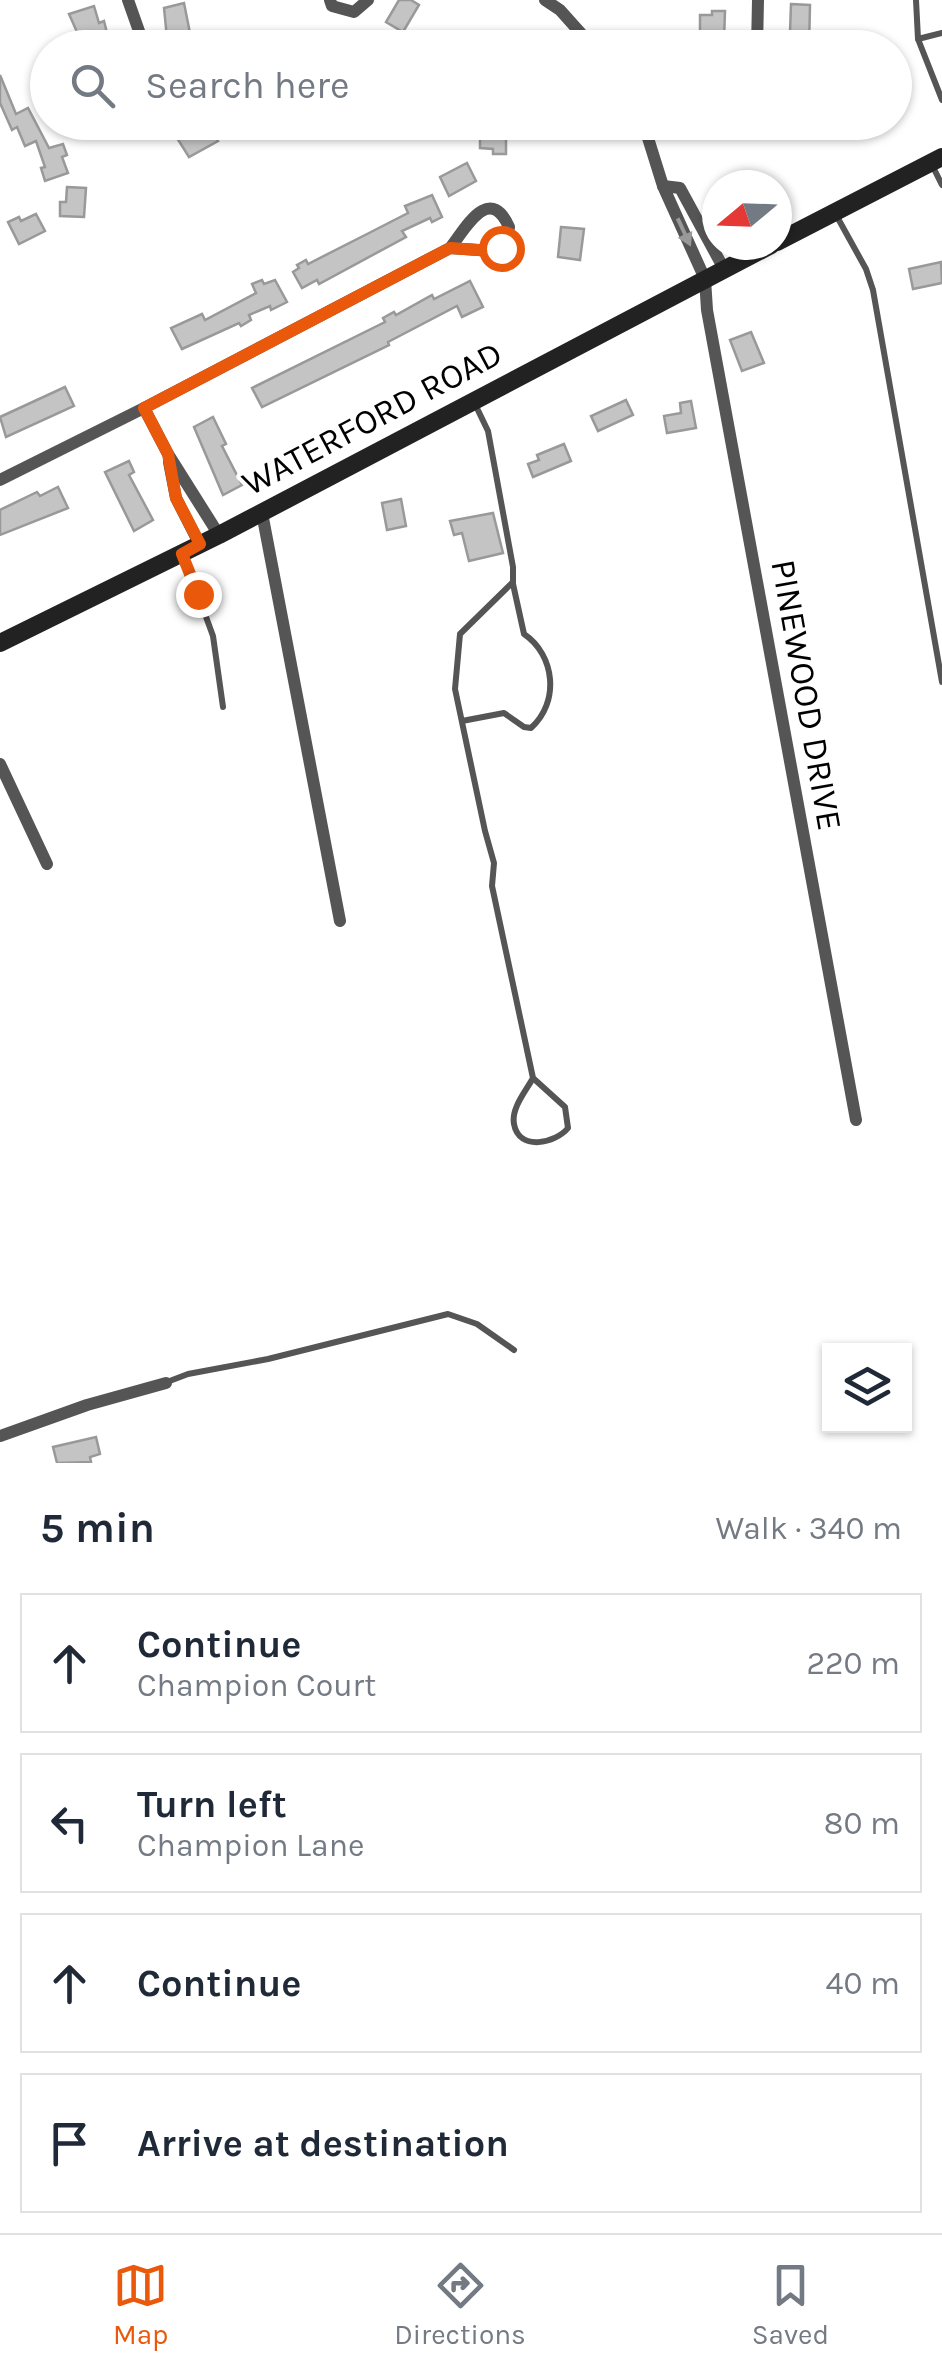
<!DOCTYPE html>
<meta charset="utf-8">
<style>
body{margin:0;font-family:Karla,sans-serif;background:#f2f2f3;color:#1f2937}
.controls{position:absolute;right:30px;bottom:30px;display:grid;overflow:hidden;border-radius:0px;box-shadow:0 2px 8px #0004}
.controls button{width:90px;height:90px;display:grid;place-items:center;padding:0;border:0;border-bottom:2px solid #e0e1e3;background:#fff;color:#1f2937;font:50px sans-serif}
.compass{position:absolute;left:702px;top:170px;width:90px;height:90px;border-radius:50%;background:#fff;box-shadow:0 2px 8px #0004;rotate:251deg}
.stop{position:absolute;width:30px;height:30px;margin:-22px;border:8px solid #ea580c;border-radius:50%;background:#fff}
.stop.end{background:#ea580c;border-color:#fff;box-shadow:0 2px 10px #0008}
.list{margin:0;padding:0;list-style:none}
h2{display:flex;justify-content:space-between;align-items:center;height:130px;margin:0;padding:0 40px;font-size:42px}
h2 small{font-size:32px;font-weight:400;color:#747a83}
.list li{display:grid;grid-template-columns:65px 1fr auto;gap:30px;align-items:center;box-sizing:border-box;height:140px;margin:0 20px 20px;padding:0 20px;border:2px solid #e0e1e3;border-radius:0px}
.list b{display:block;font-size:38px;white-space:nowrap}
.list p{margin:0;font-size:32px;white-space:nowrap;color:#747a83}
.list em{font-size:32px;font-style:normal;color:#747a83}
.icon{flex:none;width:55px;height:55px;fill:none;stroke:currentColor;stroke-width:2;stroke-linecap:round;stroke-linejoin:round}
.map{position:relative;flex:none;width:942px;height:1463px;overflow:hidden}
.search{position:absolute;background:#fff;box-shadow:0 2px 8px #0004;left:30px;right:30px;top:30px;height:110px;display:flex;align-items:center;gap:25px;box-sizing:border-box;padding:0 35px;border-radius:55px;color:#747a83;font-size:38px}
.sheet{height:770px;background:#fff}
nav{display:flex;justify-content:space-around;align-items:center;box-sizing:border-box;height:140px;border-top:2px solid #e0e1e3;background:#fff;font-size:28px;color:#747a83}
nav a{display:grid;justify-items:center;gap:5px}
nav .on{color:#ea580c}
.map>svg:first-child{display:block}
</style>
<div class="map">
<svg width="942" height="1463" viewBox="0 0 942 1463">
<rect width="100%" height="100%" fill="#fff"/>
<g fill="#c4c4c4" stroke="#999" stroke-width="2.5">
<path d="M399 0H411L419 5 403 32 386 22Z"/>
<path d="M184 3 190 33 167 38 164 8Z"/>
<path d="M791 4 810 5 809 48H798V33L790 32Z"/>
<path d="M94 6 99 23 104 21 107 33 81 41 69 14Z"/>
<path d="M712 11H725L724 40H700V15H712Z"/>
<path d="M0 75 16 114 28 108 49 148 63 144 67 155 62 157 68 173 45 181 41 168 45 167 36 141 25 146 17 127 12 130 0 103Z"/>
<path d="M207 123 218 141 189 157 177 138Z"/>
<path d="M480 128H506V154H493V149L480 148Z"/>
<path d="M467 163 476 181 449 196 440 177Z"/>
<path d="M67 187 86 188 84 217 60 216V202H66Z"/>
<path d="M432 195 442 217 432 222 430 218 402 231 406 237 319 284 317 280 302 288 293 272 299 268 297 265 306 260 308 264 369 233 408 213 405 206Z"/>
<path d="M36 214 45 231 19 244 8 222 19 217 21 221Z"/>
<path d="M561 227 584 229 580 260 558 257Z"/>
<path d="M941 262 942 283 913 289 909 269Z"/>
<path d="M262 280 264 284 275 280 287 302 271 310 270 306 249 315 251 320 241 326 239 323 182 349 171 328 202 314 205 320 256 293 252 284Z"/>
<path d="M470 281 483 307 462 317 457 306 388 342 389 345 262 407 252 388 385 322 383 318 394 312 396 315 432 295 434 299Z"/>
<path d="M751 332 764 363 742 371 730 340Z"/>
<path d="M65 387 74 406 6 437 0 417Z"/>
<path d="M626 400 633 415 598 431 591 416Z"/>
<path d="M691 401 696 428 667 433 664 416 681 413 680 403Z"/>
<path d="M213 417 226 444 222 446 242 485 223 495 194 427Z"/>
<path d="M564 444 571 461 533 477 528 464 539 460 537 455Z"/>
<path d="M129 461 134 472 129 475 153 520 134 531 105 472Z"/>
<path d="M58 487 68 508 0 535V510L37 492 40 496Z"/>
<path d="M401 499 406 526 387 530 382 503Z"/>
<path d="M493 513 503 553 469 561 462 533 454 535 450 521Z"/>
<path d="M96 1437 100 1454 90 1457 91 1462 57 1463 53 1447Z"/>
</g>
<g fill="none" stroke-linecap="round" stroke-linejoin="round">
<g stroke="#555" stroke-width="6">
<path d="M916 0 918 39 942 100"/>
<path d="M918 39 942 33"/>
<path d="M931 163 942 185"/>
<path d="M835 213 866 269 873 290 942 682"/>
<path d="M474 402 488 431 513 567V582L460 634 455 689 485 831 494 863 492 886 533 1078C526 1091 511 1108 514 1124 519 1152 556 1143 568 1128L565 1107 533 1078"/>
<path d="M183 554 213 636 223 707"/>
<path d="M462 721 504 713 524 727 531 728C560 702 555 655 524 634L513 584"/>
<path d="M167 1382 188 1374 268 1359 448 1314 477 1324 514 1350"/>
</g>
<g stroke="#555" stroke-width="12">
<path d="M128 0 145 48"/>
<path d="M330 0 332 6 354 12 368 0"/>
<path d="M545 0 560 10 594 48"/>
<path d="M757 48 758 0"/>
<path d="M643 122 663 186 705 279 707 310 856 1120"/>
<path d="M663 186 680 188 724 269"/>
<path d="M144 408 168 454 219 535"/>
<path d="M169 462 176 498 200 545"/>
<path d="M0 480 144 408 450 248C464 231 489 182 509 227L505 243 492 251 450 248"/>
<path d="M262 513 340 921"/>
<path d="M0 764 47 864"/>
<path d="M0 1436 87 1405 166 1383"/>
</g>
<g stroke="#222" stroke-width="18">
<path d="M777 242 942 157"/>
<path d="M0 643 219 535 771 245"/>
</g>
</g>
<defs><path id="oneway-solid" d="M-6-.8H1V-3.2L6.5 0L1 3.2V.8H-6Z" transform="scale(2.5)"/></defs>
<use fill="#999" href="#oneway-solid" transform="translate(684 232) rotate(65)"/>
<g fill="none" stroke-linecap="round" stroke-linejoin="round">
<path stroke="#ea580c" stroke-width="12" d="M198 594 182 554 200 544 176 498 168 454 144 408 450 248 492 251 501 248"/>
</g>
<g text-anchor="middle" stroke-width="8" stroke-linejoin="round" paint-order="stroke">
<g font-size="35" fill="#000" stroke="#fff">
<text transform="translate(372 418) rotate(-28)" y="12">WATERFORD ROAD</text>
<text transform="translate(807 695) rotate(80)" y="12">PINEWOOD DRIVE</text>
</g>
</g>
</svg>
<div class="controls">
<button><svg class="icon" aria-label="layers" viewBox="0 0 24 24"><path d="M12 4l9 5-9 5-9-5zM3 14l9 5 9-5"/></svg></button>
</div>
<svg class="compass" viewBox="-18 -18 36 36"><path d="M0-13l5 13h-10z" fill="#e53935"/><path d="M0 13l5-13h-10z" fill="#747a83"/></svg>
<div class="stop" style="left:501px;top:248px"></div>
<div class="stop end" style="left:198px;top:594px"></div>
<div class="search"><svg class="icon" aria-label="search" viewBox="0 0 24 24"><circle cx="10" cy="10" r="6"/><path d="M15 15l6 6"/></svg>Search here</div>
</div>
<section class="sheet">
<h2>5 min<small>Walk · 340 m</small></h2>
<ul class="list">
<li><svg class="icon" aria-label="ahead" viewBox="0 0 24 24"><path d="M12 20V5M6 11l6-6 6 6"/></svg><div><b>Continue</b><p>Champion Court</p></div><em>220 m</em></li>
<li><svg class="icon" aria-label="left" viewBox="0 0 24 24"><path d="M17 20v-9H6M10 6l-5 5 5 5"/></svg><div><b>Turn left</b><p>Champion Lane</p></div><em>80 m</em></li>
<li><svg class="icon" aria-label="ahead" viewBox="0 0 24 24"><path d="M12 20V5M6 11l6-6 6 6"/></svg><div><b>Continue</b></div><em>40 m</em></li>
<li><svg class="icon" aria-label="arrive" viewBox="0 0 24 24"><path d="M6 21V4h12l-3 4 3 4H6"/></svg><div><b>Arrive at destination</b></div></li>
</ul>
</section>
<nav>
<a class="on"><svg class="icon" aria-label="map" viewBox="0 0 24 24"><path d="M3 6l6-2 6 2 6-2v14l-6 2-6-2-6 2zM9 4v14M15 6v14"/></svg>Map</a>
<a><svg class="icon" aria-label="directions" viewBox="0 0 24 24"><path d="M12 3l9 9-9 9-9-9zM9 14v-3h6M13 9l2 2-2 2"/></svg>Directions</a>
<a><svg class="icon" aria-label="saved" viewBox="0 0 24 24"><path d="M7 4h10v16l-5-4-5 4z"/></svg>Saved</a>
</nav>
